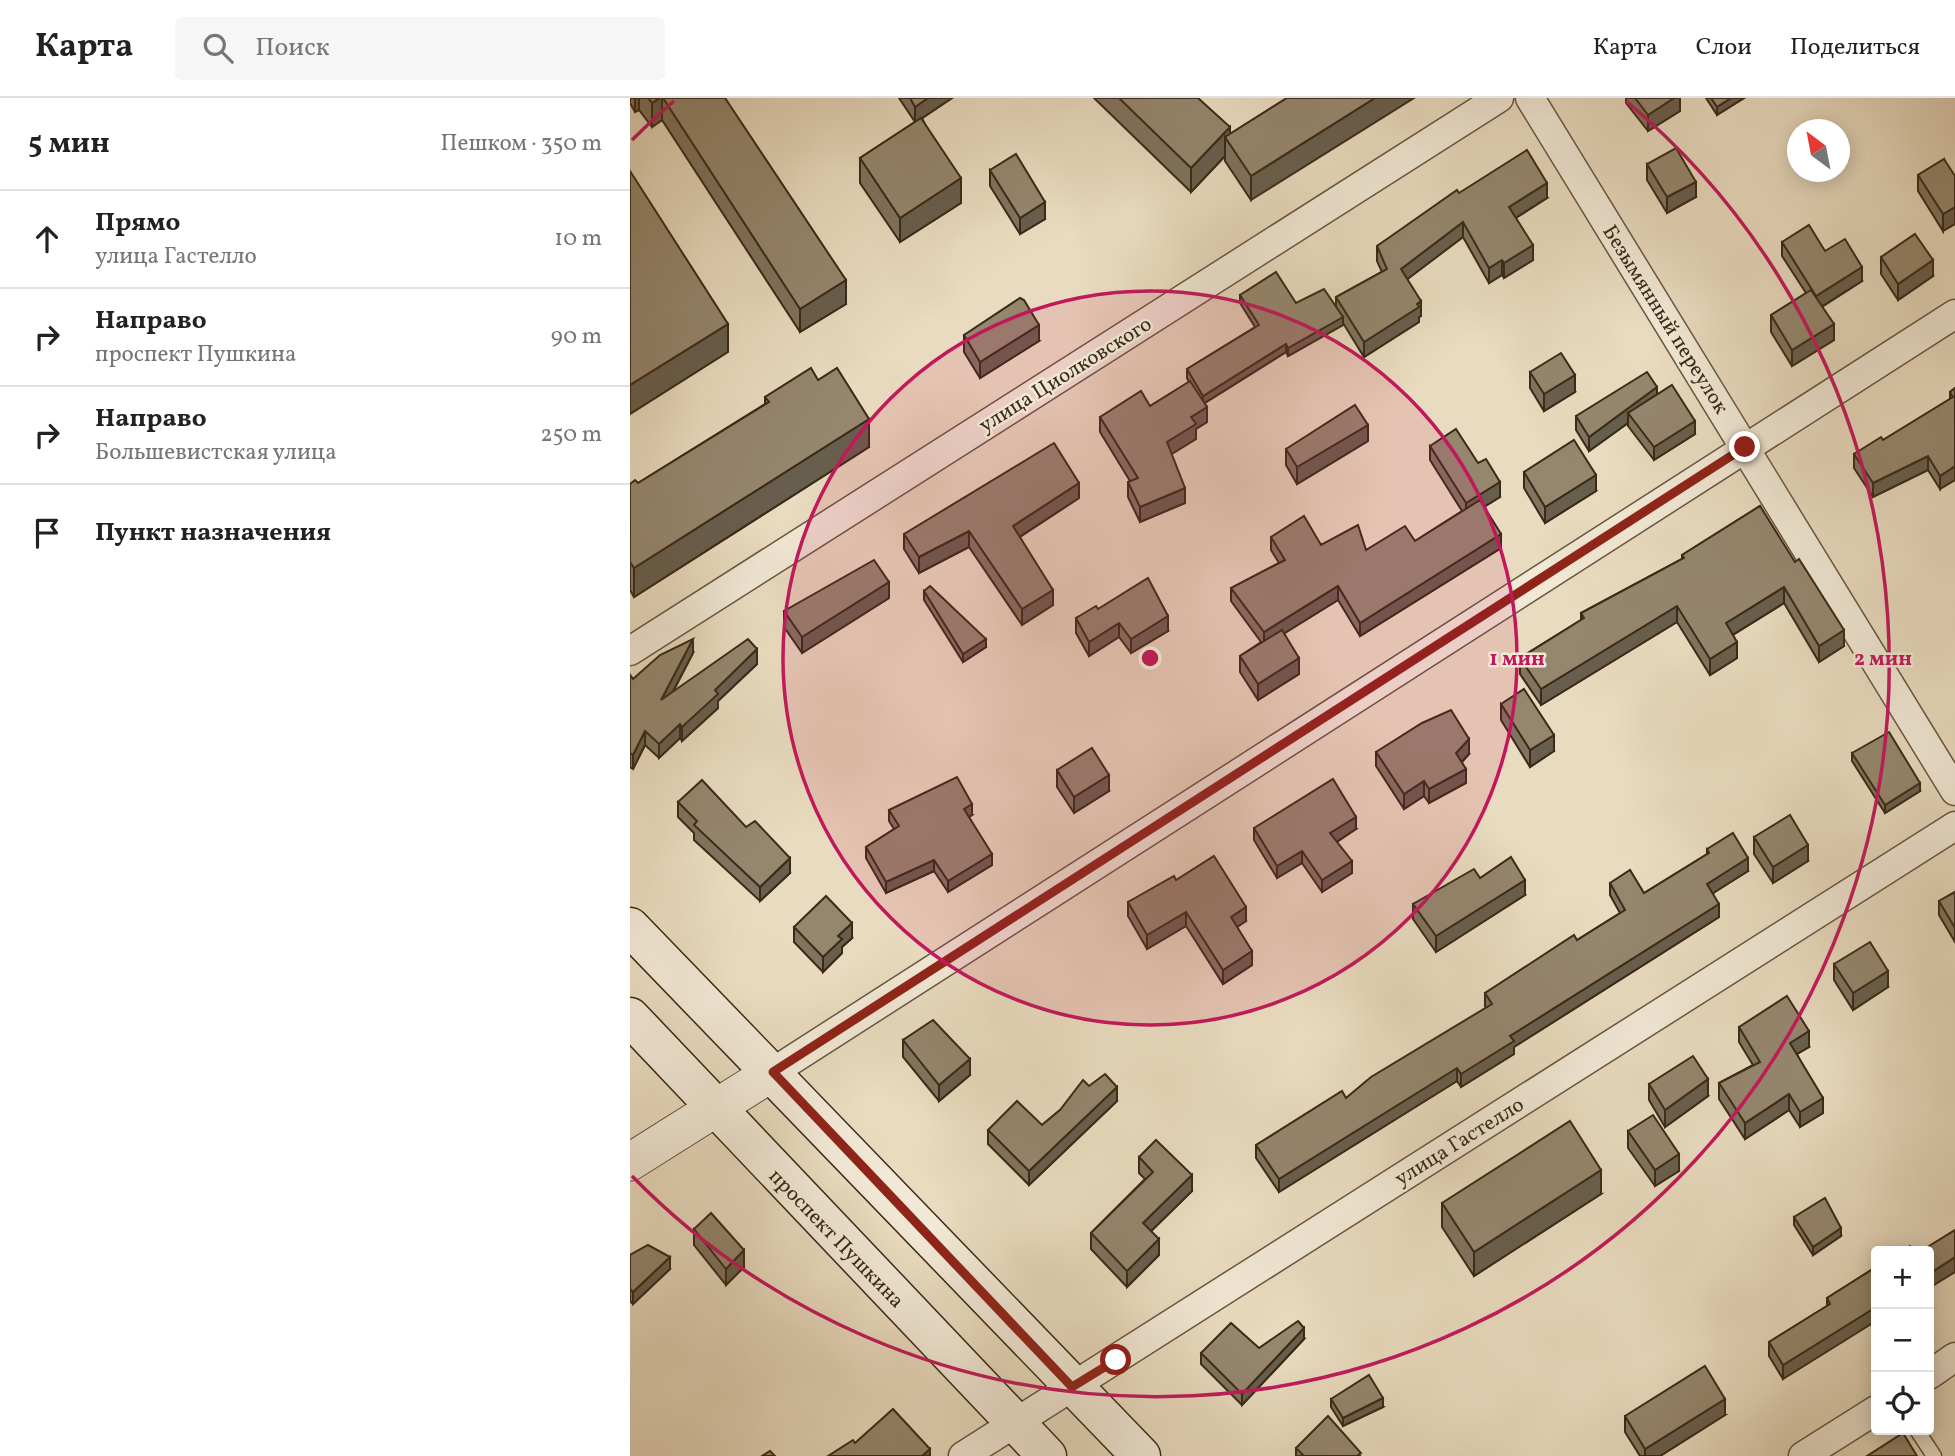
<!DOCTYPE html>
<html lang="ru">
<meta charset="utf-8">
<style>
body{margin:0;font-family:Vollkorn,serif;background:#f6f6f6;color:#222}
.controls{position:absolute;right:21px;bottom:21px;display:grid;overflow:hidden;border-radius:7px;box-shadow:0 4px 18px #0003}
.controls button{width:63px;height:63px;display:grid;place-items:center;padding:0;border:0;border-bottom:2px solid #e0e0e0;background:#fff;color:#222;font:35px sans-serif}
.compass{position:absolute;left:1157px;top:21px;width:63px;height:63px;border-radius:50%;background:#fff;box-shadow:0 4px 18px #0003;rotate:328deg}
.stop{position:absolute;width:21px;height:21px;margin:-16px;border:5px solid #8f2418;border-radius:50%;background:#fff}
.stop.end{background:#8f2418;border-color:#fff;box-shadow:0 2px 7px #0008}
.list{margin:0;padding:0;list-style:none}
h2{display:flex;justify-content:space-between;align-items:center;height:91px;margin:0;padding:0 28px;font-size:30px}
h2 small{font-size:23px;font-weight:400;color:#767676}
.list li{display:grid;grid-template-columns:46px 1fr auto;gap:21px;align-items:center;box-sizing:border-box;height:98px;padding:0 28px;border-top:2px solid #e0e0e0}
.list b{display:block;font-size:26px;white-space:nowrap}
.list p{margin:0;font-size:23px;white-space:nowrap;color:#767676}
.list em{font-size:23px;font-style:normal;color:#767676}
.icon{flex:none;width:38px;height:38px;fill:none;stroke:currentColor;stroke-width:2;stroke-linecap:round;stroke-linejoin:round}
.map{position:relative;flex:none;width:1325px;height:1358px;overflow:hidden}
header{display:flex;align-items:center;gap:42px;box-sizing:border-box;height:98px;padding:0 35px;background:#fff;border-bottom:2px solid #e0e0e0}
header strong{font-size:33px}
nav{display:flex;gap:38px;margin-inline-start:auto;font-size:24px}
.search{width:490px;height:63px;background:#f6f6f6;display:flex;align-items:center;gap:18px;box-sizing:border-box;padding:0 24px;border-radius:7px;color:#767676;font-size:26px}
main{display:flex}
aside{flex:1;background:#fff}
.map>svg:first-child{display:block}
</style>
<header>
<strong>Карта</strong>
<div class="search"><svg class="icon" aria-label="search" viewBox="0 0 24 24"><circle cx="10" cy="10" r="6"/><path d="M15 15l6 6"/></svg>Поиск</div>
<nav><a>Карта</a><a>Слои</a><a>Поделиться</a></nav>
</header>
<main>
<aside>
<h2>5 мин<small>Пешком · 350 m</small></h2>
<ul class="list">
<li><svg class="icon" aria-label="ahead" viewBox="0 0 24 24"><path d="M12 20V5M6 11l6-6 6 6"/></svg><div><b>Прямо</b><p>улица Гастелло</p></div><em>10 m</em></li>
<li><svg class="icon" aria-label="right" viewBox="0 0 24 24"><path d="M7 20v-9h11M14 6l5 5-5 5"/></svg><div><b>Направо</b><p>проспект Пушкина</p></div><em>90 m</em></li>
<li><svg class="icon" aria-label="right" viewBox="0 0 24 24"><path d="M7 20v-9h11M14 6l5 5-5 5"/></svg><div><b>Направо</b><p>Большевистская улица</p></div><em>250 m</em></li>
<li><svg class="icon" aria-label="arrive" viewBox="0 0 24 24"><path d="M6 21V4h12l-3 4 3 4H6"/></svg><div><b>Пункт назначения</b></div></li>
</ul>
</aside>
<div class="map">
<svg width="1325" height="1358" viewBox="0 0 1325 1358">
<rect width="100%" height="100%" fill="#e9dbbf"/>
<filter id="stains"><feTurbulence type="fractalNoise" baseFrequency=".00286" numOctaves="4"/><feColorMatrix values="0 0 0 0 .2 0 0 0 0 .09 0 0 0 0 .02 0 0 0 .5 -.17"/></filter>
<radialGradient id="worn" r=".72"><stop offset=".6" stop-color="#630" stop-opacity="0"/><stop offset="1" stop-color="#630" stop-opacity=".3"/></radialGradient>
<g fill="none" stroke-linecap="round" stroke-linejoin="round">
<defs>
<path id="service" d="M1287 1332 1304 1358"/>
<g id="minor">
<path d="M900 0 1325 693"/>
<path d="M0 553 869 0"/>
<path d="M143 974 1325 216"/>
<path d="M1299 1277 1325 1259"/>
<path d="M333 1358 1325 728"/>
<path d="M1173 1358 1246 1312"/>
</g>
<path id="tertiary" d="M0 1064 143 974"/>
<g id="secondary">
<path d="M0 829 511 1358"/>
<path d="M0 919 417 1358"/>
</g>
</defs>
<use href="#service" stroke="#665641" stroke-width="17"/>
<use href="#minor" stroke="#665641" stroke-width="31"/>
<use href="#tertiary" stroke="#665641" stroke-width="39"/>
<use href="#secondary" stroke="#3a2a17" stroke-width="41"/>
<use href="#service" stroke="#f1e8d5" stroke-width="14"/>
<use href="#minor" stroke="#f1e8d5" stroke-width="28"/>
<use href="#tertiary" stroke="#f1e8d5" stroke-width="37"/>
<use href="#secondary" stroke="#f1e8d5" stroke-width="38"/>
</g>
<g fill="#80735f" stroke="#3a2a17" stroke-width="2">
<path d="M0 0H95L216 206 170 234 32 22 22 29 9 12 5 14 0 5Z"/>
<path d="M269 0H322L292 20 331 105 270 144 230 85V60L285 24Z"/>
<path d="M464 0H568L600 36 657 0 621 102 595 63V58L561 94Z"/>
<path d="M996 0H1050V13L1018 33 996 5Z"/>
<path d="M1076 0H1114L1087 17Z"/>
<path d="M1314 61 1313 133 1288 93V77Z"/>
<path d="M1017 66 1066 99 1037 115 1017 82Z"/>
<path d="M360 72 415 121 390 136 360 88Z"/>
<path d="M829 95 917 100 886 120 903 162 874 180 872 177 859 185 833 139 777 181 791 218 789 219V224L734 259 713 225V227L658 258 656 254 575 305 577 324 566 331V341L541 356 555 405 510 424 498 399V384L500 383 470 334V319L520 308 559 284 557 280V271L625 229 610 205V197L666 205 706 208V199L752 174 747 163V148Z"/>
<path d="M1152 144 1232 183 1192 209 1204 242 1162 268 1141 234V217L1176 195 1152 158Z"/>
<path d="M1251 159 1303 178 1268 202 1251 176Z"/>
<path d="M334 237 409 243 350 280 334 254Z"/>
<path d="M900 274 945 294 914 313 900 290Z"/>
<path d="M188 282 239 349 4 499 0 492V386L8 385 135 306V299Z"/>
<path d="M1325 290 1310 391 1298 372 1243 399 1224 370V356L1253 342 1320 301V294Z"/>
<path d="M1027 296 1065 336 1024 362 998 328V325L959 353 946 332V318Z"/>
<path d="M738 343 667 386 656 367V351Z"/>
<path d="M800 348 870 399 854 409 871 450 730 538 708 502 654 535 669 576 628 602 610 574V558L631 544 601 503V490L649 465 641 452V439L736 452 785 443 832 413 800 362Z"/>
<path d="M894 374 966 393 915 425 894 390Z"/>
<path d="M449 400 390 439 423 507 392 527 339 449 289 475 274 451V436Z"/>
<path d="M1130 408 1214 548 1189 564 1154 505 1103 537 1107 560 1080 577 1047 524 911 607 890 576V560L951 522V515L1052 461V457Z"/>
<path d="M294 493 356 549 333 564 294 502Z"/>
<path d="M259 500 172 555 154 529V513Z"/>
<path d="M468 511 538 533 501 555 489 539 459 558 446 535V520Z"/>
<path d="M63 555 43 594 127 566 88 603V610L52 643 50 640 29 660 15 647 3 671 0 669V577L3 581Z"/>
<path d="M871 606 924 653 900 669 871 622Z"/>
<path d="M746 654 839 656 832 664 836 685 799 705 794 698 774 711 746 668Z"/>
<path d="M1222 655 1290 693 1255 715 1222 663Z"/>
<path d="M427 672 479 693 444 715 427 689Z"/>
<path d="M48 704 160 775 130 803 64 742V735L48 719Z"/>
<path d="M259 712 342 717 339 719 362 767 318 794 304 773 256 795 236 760V749L264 731 259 723Z"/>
<path d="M624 730 726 731 707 744 722 775 692 794 672 765 647 780 624 742Z"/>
<path d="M1124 739 1178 763 1143 785 1124 756Z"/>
<path d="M1077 751 1118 773 1083 795 1089 819 884 949V956L831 989 827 983 649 1094 626 1060V1047L716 1000 856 910 855 908V895L947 842 990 815 980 797V785L1014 795 1077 756Z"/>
<path d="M850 780 895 797 806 854 783 821V806Z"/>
<path d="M546 782 616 823 607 829 622 867 593 886 556 828 517 851 498 818V804Z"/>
<path d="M1325 794V844L1309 817V803Z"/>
<path d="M164 829 222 840 212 849V855L193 874 164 844Z"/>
<path d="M1204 866 1258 889 1223 912 1204 882Z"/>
<path d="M1109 929 1179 949 1167 956 1193 1015 1170 1029 1159 1012 1115 1041 1089 1001V985L1123 967 1109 944Z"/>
<path d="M273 942 340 977 309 1003 273 959Z"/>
<path d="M1019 986 1078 998 1035 1029 1019 1002Z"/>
<path d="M459 988 487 1003 399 1087 358 1046V1032L412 1027Z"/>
<path d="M998 1033 1049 1073 1025 1088 998 1050Z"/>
<path d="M509 1059 562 1093 521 1133 529 1157 497 1189 461 1151V1135L515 1081 509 1075Z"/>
<path d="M971 1096 844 1178 812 1129V1105Z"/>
<path d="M1164 1119 1211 1138 1183 1157 1164 1127Z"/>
<path d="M64 1131 114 1169 96 1187 64 1147Z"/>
<path d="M0 1157 40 1171 3 1206 0 1203Z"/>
<path d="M1246 1169 1153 1281 1139 1258V1244L1197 1208V1200Z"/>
<path d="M674 1241 612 1307 571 1266V1255L629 1250Z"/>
<path d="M701 1301 753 1309 713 1328 701 1309Z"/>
<path d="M1095 1317 1030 1358H1010L995 1334V1318Z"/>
<path d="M666 1350 731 1358H666Z"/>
</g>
<g fill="#685e4d" stroke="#3a2a17" stroke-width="2">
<path d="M5 0H9V12L5 14Z"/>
<path d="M30 0H32V22L22 29V5Z"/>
<path d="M298 0H322L285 25V9Z"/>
<path d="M745 0H784L621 102V78Z"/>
<path d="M1044 0H1050V13L1018 33V17Z"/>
<path d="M1101 0H1114L1087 17V9Z"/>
<path d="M600 29V46L595 39V58L561 94V70Z"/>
<path d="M331 80V105L270 144V120Z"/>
<path d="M1066 84V99L1037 115V99Z"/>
<path d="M917 85V100L879 124V109Z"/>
<path d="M415 104V121L390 136V120Z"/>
<path d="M1325 109V126L1313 133V116Z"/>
<path d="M833 124V139L771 186V171Z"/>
<path d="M903 147V162L874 180V165Z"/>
<path d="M872 162V177L859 185V170Z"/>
<path d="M1303 162V178L1268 202V186Z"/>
<path d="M1232 169V183L1186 212V198Z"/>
<path d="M216 182V206L170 234V211Z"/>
<path d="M791 203V218L789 219V224L734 259V244Z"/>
<path d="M713 219V227L658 258V250Z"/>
<path d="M98 226V254L0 316V287Z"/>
<path d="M1204 226V242L1162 268V252Z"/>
<path d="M409 227V243L350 280V264Z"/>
<path d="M656 246V254L573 306V298Z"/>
<path d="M945 277V294L914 313V296Z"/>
<path d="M1027 289V304L998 315V325L959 353V339Z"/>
<path d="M577 309V324L566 331V341L537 359V344L561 319Z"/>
<path d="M239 321V349L4 499V470Z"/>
<path d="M1065 323V336L1024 362V349Z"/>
<path d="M738 327V343L667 386V369Z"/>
<path d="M1298 358V372L1243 399V385Z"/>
<path d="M1325 368V382L1310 391V378Z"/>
<path d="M966 377V393L915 425V409Z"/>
<path d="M870 384V399L836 420V405Z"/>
<path d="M449 385V400L383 443V428Z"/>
<path d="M555 390V405L510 424V409Z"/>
<path d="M339 433V449L289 475V459Z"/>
<path d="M871 436V450L730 538V525Z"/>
<path d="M259 484V500L172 555V539Z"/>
<path d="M708 488V502L634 548V534Z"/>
<path d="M1154 489V505L1096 541V525Z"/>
<path d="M423 492V507L392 527V511Z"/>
<path d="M1047 508V524L911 607V591Z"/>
<path d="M538 518V533L501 555V541Z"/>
<path d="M489 525V539L459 558V544Z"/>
<path d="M1214 532V548L1189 564V548Z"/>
<path d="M63 541V555L31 616V602Z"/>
<path d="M356 541V549L333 564V556Z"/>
<path d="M1107 544V560L1080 577V561Z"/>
<path d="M127 551V566L88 603V610L52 643V629L85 592Z"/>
<path d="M669 560V576L628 602V586Z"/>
<path d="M50 626V640L29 660V646Z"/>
<path d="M15 633V647L3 671V657Z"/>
<path d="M924 637V653L900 669V652Z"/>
<path d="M839 641V656L826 670V655Z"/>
<path d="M836 671V685L799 705V691Z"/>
<path d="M479 677V693L444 715V699Z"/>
<path d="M794 683V698L774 711V696Z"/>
<path d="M1290 685V693L1255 715V707Z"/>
<path d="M342 706V717L334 722V711Z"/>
<path d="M726 719V731L700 748V735Z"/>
<path d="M1178 747V763L1143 785V769Z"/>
<path d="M672 753V765L647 780V768Z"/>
<path d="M362 756V767L318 794V783Z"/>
<path d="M160 760V775L130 803V789Z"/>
<path d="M1118 760V773L1077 799V786Z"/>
<path d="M304 762V773L256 795V784Z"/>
<path d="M722 763V775L692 794V782Z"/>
<path d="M895 782V797L806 854V838Z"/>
<path d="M1089 806V819L884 949V956L831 989V976L880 938Z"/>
<path d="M616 809V823L601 833V819Z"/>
<path d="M556 814V828L517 851V837Z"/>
<path d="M222 825V840L212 849V855L193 874V859L208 838Z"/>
<path d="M622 853V867L593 886V872Z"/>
<path d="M1258 873V889L1223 912V895Z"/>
<path d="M1179 933V949L1160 960V945Z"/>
<path d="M340 961V977L309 1003V987Z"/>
<path d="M827 970V983L649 1094V1081Z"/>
<path d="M1078 981V998L1035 1029V1012Z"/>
<path d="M487 989V1003L399 1087V1073Z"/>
<path d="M1159 996V1012L1115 1041V1025Z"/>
<path d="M1193 1000V1015L1170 1029V1014Z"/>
<path d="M1049 1056V1073L1025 1088V1072Z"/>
<path d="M971 1072V1096L844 1178V1154Z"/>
<path d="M562 1077V1093L513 1141V1125Z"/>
<path d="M1211 1130V1138L1183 1157V1149Z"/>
<path d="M529 1141V1157L497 1189V1173Z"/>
<path d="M114 1152V1169L96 1187V1171Z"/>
<path d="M40 1159V1171L3 1206V1194Z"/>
<path d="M1325 1159V1174L1299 1190V1176Z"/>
<path d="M1246 1209V1223L1153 1281V1267Z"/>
<path d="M674 1230V1241L612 1307V1296Z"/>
<path d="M753 1300V1309L713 1328V1320Z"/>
<path d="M1095 1301V1317L1030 1358H1015V1351Z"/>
<path d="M300 1351V1358H292Z"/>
</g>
<g fill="#95866e" stroke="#3a2a17" stroke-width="2">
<path d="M18 0H30L22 5Z"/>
<path d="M33 0H95L216 182 170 211Z"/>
<path d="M280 0H298L285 9Z"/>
<path d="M489 0H568L600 29 561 70Z"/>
<path d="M657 0H745L621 78 595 39Z"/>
<path d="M1005 0H1044L1018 17Z"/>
<path d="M1081 0H1101L1087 9Z"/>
<path d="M291 20 331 80 270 120 230 60Z"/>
<path d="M1046 50 1066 84 1037 99 1017 66Z"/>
<path d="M897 52 917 85 879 109 903 147 874 165 872 162 859 170 833 124 771 171 791 203 787 206 789 209 734 244 706 199 757 171 747 148 827 92 829 95Z"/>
<path d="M386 56 415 104 390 120 360 72Z"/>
<path d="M1314 61 1325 78V109L1313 116 1288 77Z"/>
<path d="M0 73 98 226 0 287Z"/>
<path d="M1179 127 1195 153 1215 141 1232 169 1186 198 1152 144Z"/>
<path d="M1285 136 1303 162 1268 186 1251 159Z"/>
<path d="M646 174 666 205 694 191 713 219 658 250 656 246 573 298 557 271 629 227 610 197Z"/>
<path d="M1181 192 1204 226 1162 252 1141 217Z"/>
<path d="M390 200 394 202 409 227 350 264 334 237Z"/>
<path d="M931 255 945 277 914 296 900 274Z"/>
<path d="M181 270 188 282 207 270 239 321 4 470 0 464V386L5 382 8 385 139 304 135 299Z"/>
<path d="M1017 274 1027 289 959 339 946 318Z"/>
<path d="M560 283 577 309 561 319 566 326 537 344 555 390 510 409 498 384 508 380 470 319 511 293 520 308Z"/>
<path d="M1042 287 1065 323 1024 349 998 315Z"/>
<path d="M1325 290V368L1310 378 1298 358 1243 385 1224 356 1251 339 1253 342 1323 299 1320 294Z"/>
<path d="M725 307 738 327 667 369 656 351Z"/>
<path d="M826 331 848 365 856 361 870 384 836 405 800 348Z"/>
<path d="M944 342 966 377 915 409 894 374Z"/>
<path d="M424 345 449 385 383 428 423 492 392 511 339 433 289 459 274 436Z"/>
<path d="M850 402 871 436 730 525 708 488 634 534 601 490 655 462 641 439 674 418 691 447 728 427 736 452 775 428 785 443Z"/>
<path d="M1130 408 1165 464 1169 461 1214 532 1189 548 1154 489 1096 525 1107 544 1080 561 1047 508 911 591 890 560 954 520 951 515 1054 460 1052 457Z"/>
<path d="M244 462 259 484 172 539 154 513Z"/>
<path d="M518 480 538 518 501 541 489 525 459 544 446 520 466 508 468 511Z"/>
<path d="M300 488 356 541 333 556 294 493Z"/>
<path d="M652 532 669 560 628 586 610 558Z"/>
<path d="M63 541 31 602 118 541 127 551 85 592 88 596 52 629 50 626 29 646 15 633 3 657 0 655V577L3 581 30 557Z"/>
<path d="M894 591 924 637 900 652 871 606Z"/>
<path d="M821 612 839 641 826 655 836 671 799 691 794 683 774 696 746 654 792 625Z"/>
<path d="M1259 634 1290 685 1255 707 1222 655Z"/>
<path d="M462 650 479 677 444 699 427 672Z"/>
<path d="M327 679 342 706 334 711 362 756 318 783 304 762 256 784 236 749 269 728 259 712Z"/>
<path d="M703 681 726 719 700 735 722 763 692 782 672 753 647 768 624 730Z"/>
<path d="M72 682 116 729 125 723 160 760 130 789 64 727 67 723 48 704Z"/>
<path d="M1160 717 1178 747 1143 769 1124 739Z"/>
<path d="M1103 735 1118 760 1077 786 1089 806 880 938 884 943 831 976 827 970 649 1081 626 1047 712 993 716 1000 741 979 862 906 855 895 944 837 947 842 995 812 980 785 1000 772 1014 795 1079 755 1077 751Z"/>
<path d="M584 758 616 809 601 819 622 853 593 872 556 814 517 837 498 804 544 778 546 782Z"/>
<path d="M881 759 895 782 806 838 783 806 844 771 850 780Z"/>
<path d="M1325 794V830L1309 803Z"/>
<path d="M196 798 222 825 208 838 212 841 193 859 164 829Z"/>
<path d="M1240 844 1258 873 1223 895 1204 866Z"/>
<path d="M1157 898 1179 933 1160 945 1193 1000 1170 1014 1159 996 1115 1025 1089 985 1130 964 1109 929Z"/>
<path d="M303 922 340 961 309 987 273 942Z"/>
<path d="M1063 958 1078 981 1035 1012 1019 986Z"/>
<path d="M475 976 487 989 399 1073 358 1032 387 1003 412 1027 430 1012 453 982 459 988Z"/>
<path d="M1023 1017 1049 1056 1025 1072 998 1033Z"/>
<path d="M940 1023 971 1072 844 1154 812 1105Z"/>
<path d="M526 1042 562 1077 513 1125 529 1141 497 1173 461 1135 523 1074 509 1059Z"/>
<path d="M1195 1100 1211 1130 1183 1149 1164 1119Z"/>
<path d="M81 1115 114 1152 96 1171 64 1131Z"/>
<path d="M1325 1132V1159L1299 1176V1153H1291Z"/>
<path d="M18 1147 40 1159 3 1194 0 1191V1157Z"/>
<path d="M1280 1148 1283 1153H1271Z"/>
<path d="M1246 1169V1209L1153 1267 1139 1244 1200 1206 1197 1200Z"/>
<path d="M668 1223 674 1230 612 1296 571 1255 601 1225 629 1250Z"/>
<path d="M1075 1268 1095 1301 1015 1351 995 1318Z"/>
<path d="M739 1277 753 1300 713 1320 701 1301Z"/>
<path d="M263 1311 300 1351 292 1358H198L223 1342 225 1345Z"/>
<path d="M698 1318 731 1355 727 1358H674L666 1350Z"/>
<path d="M1273 1335 1287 1358H1237Z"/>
<path d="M140 1353 145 1358H132Z"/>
</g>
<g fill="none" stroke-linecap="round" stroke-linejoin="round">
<path stroke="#8f2418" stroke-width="9" d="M486 1262 442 1289 143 974 1115 349"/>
</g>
<circle cx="520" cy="560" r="367" fill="#c2185b" fill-opacity=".12"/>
<g fill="none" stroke="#c2185b" stroke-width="3.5">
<circle cx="520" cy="560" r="367"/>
<path d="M2 42A733 733 0 0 1 44 3M996 3A733 733 0 1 1 2 1078"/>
</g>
<g text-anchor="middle" stroke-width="5" stroke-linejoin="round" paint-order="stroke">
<g font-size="21" fill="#3a2a17" stroke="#f1e8d5">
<text transform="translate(1036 221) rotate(58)" y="7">Безымянный переулок</text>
<text transform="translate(435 276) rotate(-32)" y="7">улица Циолковского</text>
<text transform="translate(829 1043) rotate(-32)" y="7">улица Гастелло</text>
<text transform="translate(207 1140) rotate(46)" y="7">проспект Пушкина</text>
</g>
</g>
<circle cx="520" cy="560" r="10" fill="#c2185b" stroke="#f1e8d5" stroke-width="3.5"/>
<g font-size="21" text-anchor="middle" font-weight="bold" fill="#c2185b" stroke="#f1e8d5" stroke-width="5" stroke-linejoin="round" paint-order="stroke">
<text x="887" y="567">1 мин</text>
<text x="1253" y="567">2 мин</text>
</g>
<rect width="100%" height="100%" filter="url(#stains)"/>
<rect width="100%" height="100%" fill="url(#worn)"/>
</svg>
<div class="controls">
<button>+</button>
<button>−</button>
<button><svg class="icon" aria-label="locate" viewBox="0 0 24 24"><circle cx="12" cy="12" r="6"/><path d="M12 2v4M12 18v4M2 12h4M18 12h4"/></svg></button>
</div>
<svg class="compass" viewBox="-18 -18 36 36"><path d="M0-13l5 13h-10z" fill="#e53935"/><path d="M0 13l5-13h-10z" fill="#767676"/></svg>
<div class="stop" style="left:486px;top:1262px"></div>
<div class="stop end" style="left:1115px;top:349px"></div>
</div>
</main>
